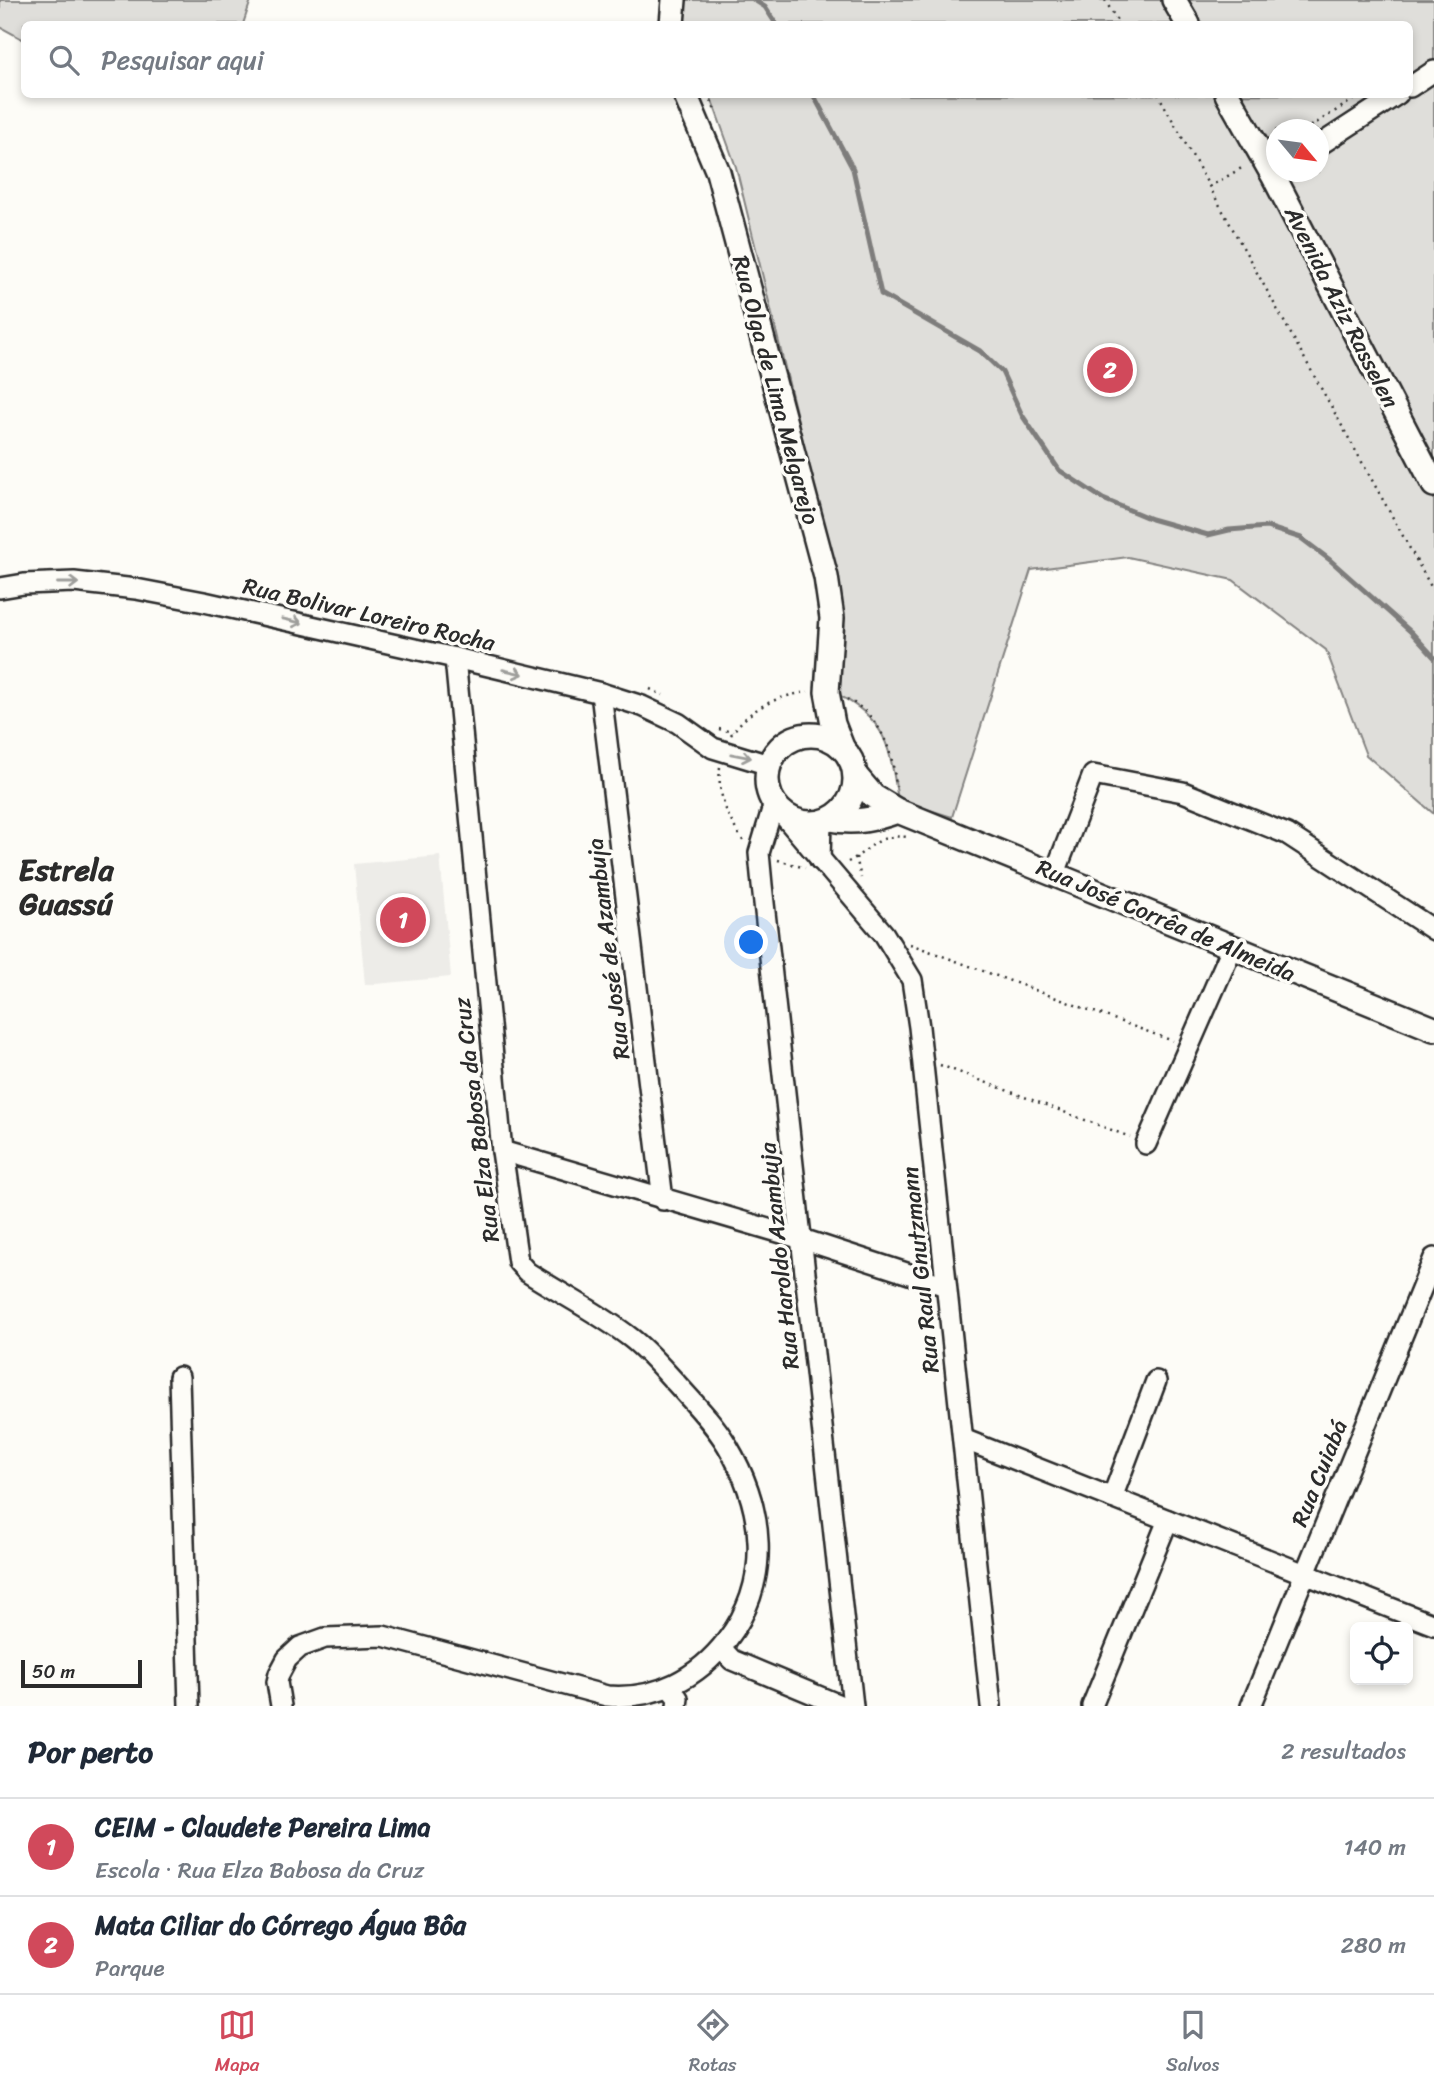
<!DOCTYPE html>
<html lang="pt">
<meta charset="utf-8">
<style>
body{margin:0;font-family:Sriracha,sans-serif;background:#f2f2f3;color:#1f2937}
.controls{position:absolute;right:21px;bottom:21px;display:grid;overflow:hidden;border-radius:10px;box-shadow:0 4px 10px #0003}
.controls button{width:63px;height:63px;display:grid;place-items:center;padding:0;border:0;border-bottom:2px solid #e0e1e3;background:#fff;color:#1f2937;font:35px sans-serif}
.compass{position:absolute;left:1266px;top:119px;width:63px;height:63px;border-radius:50%;background:#fff;box-shadow:0 4px 10px #0003;rotate:119deg}
.scale{position:absolute;left:21px;bottom:18px;width:121px;box-sizing:border-box;padding-left:7px;border:4px solid #2b2b2b;border-top:0;font-size:19px;line-height:24px;white-space:nowrap;color:#2b2b2b;-webkit-text-stroke:5px #fdfcf7;paint-order:stroke}
.you{position:absolute;left:752px;top:943px;width:24px;height:24px;margin:-18px;border:5px solid #fff;border-radius:50%;background:#1a73e8;box-shadow:0 0 0 10px #1a73e833}
.badge{display:grid;place-items:center;width:46px;height:46px;border-radius:50%;background:#d1495b;color:#fff;font-size:23px;font-weight:700}
.pin{position:absolute;translate:-50% -50%;border:4px solid #fff;box-shadow:0 2px 7px #0006}
.list{margin:0;padding:0;list-style:none}
h2{display:flex;justify-content:space-between;align-items:center;height:91px;margin:0;padding:0 28px;font-size:30px}
h2 small{font-size:23px;font-weight:400;color:#747a83}
.list li{display:grid;grid-template-columns:46px 1fr auto;gap:21px;align-items:center;box-sizing:border-box;height:98px;padding:0 28px;border-top:2px solid #e0e1e3}
.list b{display:block;font-size:26px;white-space:nowrap}
.list p{margin:0;font-size:23px;white-space:nowrap;color:#747a83}
.list em{font-size:23px;font-style:normal;color:#747a83}
.icon{flex:none;width:38px;height:38px;fill:none;stroke:currentColor;stroke-width:2;stroke-linecap:round;stroke-linejoin:round}
.map{position:relative;flex:none;width:1434px;height:1706px;overflow:hidden}
.search{position:absolute;background:#fff;box-shadow:0 4px 10px #0003;left:21px;right:21px;top:21px;height:77px;display:flex;align-items:center;gap:18px;box-sizing:border-box;padding:0 24px;border-radius:10px;color:#747a83;font-size:26px}
.sheet{height:287px;background:#fff}
nav{display:flex;justify-content:space-around;align-items:center;box-sizing:border-box;height:98px;border-top:2px solid #e0e1e3;background:#fff;font-size:19px;color:#747a83}
nav a{display:grid;justify-items:center;gap:4px}
nav .on{color:#d1495b}
.map>svg:first-child{display:block}
</style>
<div class="map">
<svg width="1434" height="1706" viewBox="0 0 1434 1706">
<rect width="100%" height="100%" fill="#fdfcf7"/>
<filter id="ink" filterUnits="userSpaceOnUse"><feTurbulence type="fractalNoise" baseFrequency=".0143" numOctaves="2"/><feDisplacementMap in="SourceGraphic" scale="14" xChannelSelector="R" yChannelSelector="G"/><feConvolveMatrix kernelMatrix="1 2 1 2 8 2 1 2 1" color-interpolation-filters="sRGB"/></filter>
<g filter="url(#ink)">
<path fill="#edece8" d="M440 856 451 977 365 985 354 864Z"/>
<g fill="#dfdeda" stroke="#858482" stroke-width="2" fill-rule="evenodd">
<path d="M0 0H251L243 24H24V40L0 27Z"/>
<path d="M686 0H1434V814L1366 755 1326 650 1233 580 1128 557 1031 570 952 817 898 800C889 746 888 720 835 693L821 515 736 167 710 95 1410 94V24H685L683 18ZM1276 130H1318V172H1276Z"/>
</g>
<g fill="none" stroke-linecap="round" stroke-linejoin="round">
<g stroke="#7e7d7b" stroke-width="5">
<path d="M754 0 765 7 776 24"/>
<path d="M813 94 853 169 881 294 980 351 1002 372 1022 415 1059 470 1103 499 1151 519 1208 535 1229 530 1267 527 1301 538 1330 560 1411 632 1434 657"/>
</g>
<defs>
<g id="minor">
<path d="M1410 87 1434 71"/>
<path d="M1318 146 1398 94"/>
<path d="M0 588 24 584 74 582 136 589 204 602 455 658 601 693 642 706 678 723 713 748 769 765"/>
<path d="M601 693 663 1200"/>
<path d="M774 803 759 853 762 885 853 1706"/>
<path d="M779 810 884 934 912 980 919 1027 991 1706"/>
<path d="M820 860 821 822"/>
<path d="M1055 873 1093 775 1183 792 1287 834 1434 930"/>
<path d="M1146 1144 1232 948"/>
<path d="M502 1151 802 1239 946 1286"/>
<path d="M179 1377 189 1706"/>
<path d="M963 1439 1434 1625"/>
<path d="M1112 1498 1156 1381"/>
<path d="M721 1648 732 1660 842 1706"/>
<path d="M669 1687 678 1698 677 1706"/>
<path d="M281 1706 277 1682 279 1674 287 1659 300 1647 325 1638 383 1636 607 1696C656 1700 698 1678 727 1640 773 1580 764 1507 727 1445 713 1422 694 1403 676 1383 662 1368 648 1351 631 1338 599 1313 561 1294 527 1272L518 1262 502 1151 455 658"/>
<path d="M1092 1706 1168 1520"/>
<path d="M1251 1706 1434 1258"/>
</g>
<g id="tertiary">
<path d="M1174 0 1188 24"/>
<path d="M672 24 674 0"/>
<path d="M685 94 718 172 826 577 832 618 827 692 833 724 842 747"/>
<path d="M1227 94 1273 175 1434 485"/>
<circle cx="811" cy="779" r="44"/>
<path d="M856 776 873 796 898 811 1434 1029"/>
<path d="M831 819C855 824 875 819 898 811"/>
</g>
</defs>
<use href="#minor" stroke="#2b2b2b" stroke-width="24"/>
<use href="#tertiary" stroke="#2b2b2b" stroke-width="28"/>
<g stroke="#2b2b2b" stroke-width="2.5" stroke-dasharray="2 5" stroke-linecap="butt">
<path d="M1105 0 1119 24"/>
<path d="M709 94 715 111"/>
<path d="M1158 94 1434 592"/>
<path d="M1305 130 1353 100"/>
<path d="M1209 187 1245 166"/>
<path d="M650 689 663 695"/>
<path d="M847 699C881 716 893 751 896 787"/>
<path d="M719 729 733 732"/>
<path d="M731 735C749 708 777 696 808 692"/>
<path d="M720 767C717 795 728 819 744 842"/>
<path d="M856 857 861 878"/>
<path d="M778 860 805 868"/>
<path d="M848 862C871 850 877 833 907 837"/>
<path d="M910 944 1173 1041"/>
<path d="M940 1065 1130 1137"/>
</g>
<use href="#minor" stroke="#fdfcf7" stroke-width="19"/>
<use href="#tertiary" stroke="#fdfcf7" stroke-width="23"/>
</g>
<defs><path id="oneway-shaft" d="M-6 0H5M1.5-3L5.5 0L1.5 3" fill="none" stroke-width="1.6" stroke-linecap="round" stroke-linejoin="round" transform="scale(1.75)"/></defs>
<g stroke="#9e9e9b">
<use href="#oneway-shaft" transform="translate(68 583)"/>
<use href="#oneway-shaft" transform="translate(292 621) rotate(13)"/>
<use href="#oneway-shaft" transform="translate(513 672) rotate(13)"/>
<use href="#oneway-shaft" transform="translate(741 756) rotate(11)"/>
</g>
</g>
<g text-anchor="middle" stroke-width="7" stroke-linejoin="round" paint-order="stroke">
<g font-size="23" fill="#2b2b2b" stroke="#fdfcf7">
<text transform="translate(1342 307) rotate(63)" y="8">Avenida Aziz Rasselen</text>
<text transform="translate(776 390) rotate(75)" y="8">Rua Olga de Lima Melgarejo</text>
<text transform="translate(369 614) rotate(13)" y="8">Rua Bolivar Loreiro Rocha</text>
<text transform="translate(1166 920) rotate(23)" y="8">Rua José Corrêa de Almeida</text>
<text transform="translate(608 949) rotate(-97)" y="8">Rua José de Azambuja</text>
<text transform="translate(476 1120) rotate(-97)" y="8">Rua Elza Babosa da Cruz</text>
<text transform="translate(779 1256) rotate(-96)" y="8">Rua Haroldo Azambuja</text>
<text transform="translate(920 1270) rotate(-96)" y="8">Rua Raul Gnutzmann</text>
<text transform="translate(1319 1473) rotate(-68)" y="8">Rua Cuiabá</text>
</g>
<g font-size="30" font-weight="bold" fill="#2b2b2b" stroke="#fdfcf7">
<text x="66" y="880">Estrela<tspan x="66" dy="34">Guassú</tspan></text>
</g>
</g>
</svg>
<div class="controls">
<button><svg class="icon" aria-label="locate" viewBox="0 0 24 24"><circle cx="12" cy="12" r="6"/><path d="M12 2v4M12 18v4M2 12h4M18 12h4"/></svg></button>
</div>
<svg class="compass" viewBox="-18 -18 36 36"><path d="M0-13l5 13h-10z" fill="#e53935"/><path d="M0 13l5-13h-10z" fill="#747a83"/></svg>
<div class="scale">50 m</div>
<div class="you"></div>
<div class="pin badge" style="left:403px;top:920px">1</div>
<div class="pin badge" style="left:1110px;top:370px">2</div>
<div class="search"><svg class="icon" aria-label="search" viewBox="0 0 24 24"><circle cx="10" cy="10" r="6"/><path d="M15 15l6 6"/></svg>Pesquisar aqui</div>
</div>
<section class="sheet">
<h2>Por perto<small>2 resultados</small></h2>
<ul class="list">
<li><span class="badge">1</span><div><b>CEIM - Claudete Pereira Lima</b><p>Escola · Rua Elza Babosa da Cruz</p></div><em>140 m</em></li>
<li><span class="badge">2</span><div><b>Mata Ciliar do Córrego Água Bôa</b><p>Parque</p></div><em>280 m</em></li>
</ul>
</section>
<nav>
<a class="on"><svg class="icon" aria-label="map" viewBox="0 0 24 24"><path d="M3 6l6-2 6 2 6-2v14l-6 2-6-2-6 2zM9 4v14M15 6v14"/></svg>Mapa</a>
<a><svg class="icon" aria-label="directions" viewBox="0 0 24 24"><path d="M12 3l9 9-9 9-9-9zM9 14v-3h6M13 9l2 2-2 2"/></svg>Rotas</a>
<a><svg class="icon" aria-label="saved" viewBox="0 0 24 24"><path d="M7 4h10v16l-5-4-5 4z"/></svg>Salvos</a>
</nav>
